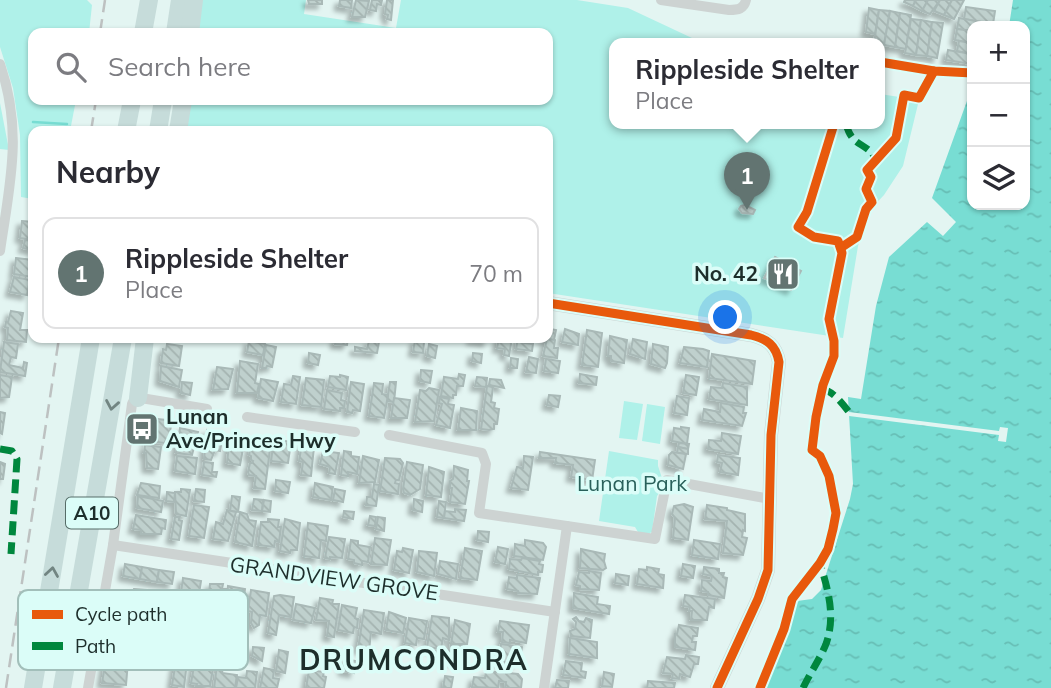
<!DOCTYPE html>
<meta charset="utf-8">
<style>
body{margin:0;font-family:Mulish,sans-serif;background:#f2f2f3;color:#2b2b33}
.controls{position:absolute;right:21px;top:21px;display:grid;overflow:hidden;border-radius:14px;box-shadow:0 2px 5px #0004}
.controls button{width:63px;height:63px;display:grid;place-items:center;padding:0;border:0;border-bottom:2px solid #e1e1e2;background:#fff;color:#2b2b33;font:35px sans-serif}
.you{position:absolute;left:726px;top:318px;width:24px;height:24px;margin:-18px;border:5px solid #fff;border-radius:50%;background:#1a73e8;box-shadow:0 0 0 10px #1a73e833}
.badge{display:grid;place-items:center;width:46px;height:46px;border-radius:50%;background:#627471;color:#fff;font-size:23px;font-weight:700}
.pin{position:absolute;translate:-50% -58px;filter:drop-shadow(0 2px 4px #0008)}
.pin::after{content:'';position:absolute;top:37px;width:24px;height:21px;background:inherit;clip-path:polygon(0 0,100% 0,50% 100%)}
.popup{position:absolute;left:609px;top:38px;width:276px;height:91px;box-sizing:border-box;display:grid;place-content:center;border-radius:14px;background:#fff;filter:drop-shadow(0 2px 5px #0005);font-size:23px;white-space:nowrap;color:#7c7c81}
.popup b{font-size:26px;color:#2b2b33}
.popup::after{content:'';position:absolute;left:50%;top:100%;margin-left:-14px;border:14px solid transparent;border-top-color:#fff}
.list{margin:0;padding:0;list-style:none}
h2{display:flex;justify-content:space-between;align-items:center;height:91px;margin:0;padding:0 28px;font-size:30px}
h2 small{font-size:23px;font-weight:400;color:#7c7c81}
.list li{display:grid;grid-template-columns:46px 1fr auto;gap:21px;align-items:center;box-sizing:border-box;height:112px;margin:0 14px 14px;padding:0 14px;border:2px solid #e1e1e2;border-radius:14px}
.list b{display:block;font-size:26px;white-space:nowrap}
.list p{margin:0;font-size:23px;white-space:nowrap;color:#7c7c81}
.list em{font-size:23px;font-style:normal;color:#7c7c81}
.icon{flex:none;width:38px;height:38px;fill:none;stroke:currentColor;stroke-width:2;stroke-linecap:round;stroke-linejoin:round}
.map{position:relative;flex:none;width:1051px;height:688px;overflow:hidden}
.search{position:absolute;background:#fff;box-shadow:0 2px 5px #0004;left:28px;top:28px;width:525px;height:77px;display:flex;align-items:center;gap:18px;box-sizing:border-box;padding:0 24px;border-radius:14px;color:#7c7c81;font-size:26px}
.panel{position:absolute;background:#fff;box-shadow:0 2px 5px #0004;left:28px;top:126px;width:525px;height:217px;border-radius:14px}
.map>svg:first-child{display:block}
</style>
<div class="map">
<svg width="1051" height="688" viewBox="0 0 1051 688">
<defs>
<pattern id="water-ripples" width="26" height="14" patternUnits="userSpaceOnUse" patternTransform="scale(1.75)"><rect width="26" height="14" fill="#78ddd3"/><path d="M2 4q2-2 4 0t4 0M15 11q2-2 4 0t4 0" fill="none" stroke="#67beb5"/></pattern>
<pattern id="building-back-hatch" width="6" height="6" patternUnits="userSpaceOnUse" patternTransform="scale(1.75)"><rect width="6" height="6" fill="#bfd0cd"/><path d="M-1 5l2 2M0 0l6 6M5-1l2 2" fill="none" stroke="#a4b3b0"/></pattern>
<filter id="shadow"><feDropShadow dx="-4.5" dy="4.5" stdDeviation="2" flood-color="#0004"/></filter>
</defs>
<rect width="100%" height="100%" fill="#e3f5f2"/>
<g fill="#aff1e9">
<path d="M0 0H87L92 5 89 33H33V100H76L70 131H33V199L21 197 20 135 13 88 0 47Z"/>
<path d="M201 0H306L304 14 396 28 401 0H577L628 8 692 38 727 44H614V124H880V94L919 100 903 166 884 195 869 211 858 246 843 338 548 293V131H185L189 100H548V33H197Z"/>
<path d="M0 103 9 150 0 149Z"/>
<path d="M624 401 643 404 637 440 619 438Z"/>
<path d="M647 404 665 407 660 444 642 441Z"/>
<path d="M609 451 658 460V466L663 481 662 489 657 496 652 532 648 534 638 532 635 527 599 521Z"/>
</g>
<path fill="url(#water-ripples)" d="M1013 0H1051V688H763L797 601 812 599 821 590 850 499 853 484 848 397 861 399 876 306 889 257 927 222 943 236 956 222 932 198 972 87V205H1025V26H1009Z"/>
<path fill="#e3f5f2" d="M849 412 999 431 1000 427 1008 428 1006 442 998 441 999 435 849 416Z"/>
<g fill="none" stroke-linecap="round" stroke-linejoin="round">
<path stroke="#78ddd3" stroke-width="2.5" d="M33 122 67 124"/>
</g>
<g fill="url(#building-back-hatch)" stroke="#a9b9b7" stroke-width="2" filter="url(#shadow)">
<path d="M308 0H322V4H309Z"/>
<path d="M340 0H352L351 8 339 6Z"/>
<path d="M356 0 369 1 365 17H352Z"/>
<path d="M372 0H382L381 5 377 4 376 11 370 10Z"/>
<path d="M387 0H393L391 20 387 19 388 15 385 14Z"/>
<path d="M905 0H916L913 6 904 2Z"/>
<path d="M916 0H928L922 11 913 6Z"/>
<path d="M928 0H940L930 14 922 11Z"/>
<path d="M940 0H952L944 15 934 11Z"/>
<path d="M952 0H964L954 19 944 15Z"/>
<path d="M966 7 995 11 993 24 964 19Z"/>
<path d="M869 8 879 10 875 34 866 32Z"/>
<path d="M879 10 890 11 884 45 874 43Z"/>
<path d="M890 11 900 13 895 47 884 45Z"/>
<path d="M900 13 911 15 906 49 895 47Z"/>
<path d="M959 18 993 24V26H972V31L957 29Z"/>
<path d="M911 19 921 20 916 55 905 53Z"/>
<path d="M921 20 932 22 927 56 916 55Z"/>
<path d="M932 22 943 23 937 58 927 56Z"/>
<path d="M957 29 972 31V43L955 40Z"/>
<path d="M959 41 972 43V54L957 51Z"/>
<path d="M948 50 972 54V64L946 60Z"/>
<path d="M745 205 755 210 753 214 742 213 739 209 741 206Z"/>
<path d="M22 221 33 222V240L20 238Z"/>
<path d="M25 240 33 241V250L23 248Z"/>
<path d="M775 257 801 271 791 290 764 278Z"/>
<path d="M16 258 33 260 32 277 14 274Z"/>
<path d="M14 277 30 280 27 295 10 292Z"/>
<path d="M11 311 23 313 20 330H27L26 342 7 340 8 328 5 327 6 322H8Z"/>
<path d="M548 325 550 329 556 330 554 340 540 339 548 338Z"/>
<path d="M565 329 579 334 578 345 562 342Z"/>
<path d="M587 330 602 333 598 367 582 365Z"/>
<path d="M610 336 627 340 624 363 611 361V356H608Z"/>
<path d="M336 338H348L347 345 335 344Z"/>
<path d="M472 338H488L487 342 471 340Z"/>
<path d="M499 338H512L509 356 504 355 505 349 497 348Z"/>
<path d="M518 338H525L524 343 533 344 532 351 516 349Z"/>
<path d="M547 339 555 340 554 348H558L557 358 543 356Z"/>
<path d="M633 339 647 342 645 359 630 354Z"/>
<path d="M415 340 424 342 423 353 413 352Z"/>
<path d="M249 341 265 344 263 355 247 352Z"/>
<path d="M369 341 379 342 377 353 355 351V347L367 349Z"/>
<path d="M4 342 18 344 16 358 11 357 9 365 23 368 24 362 27 363 25 376 0 372Z"/>
<path d="M167 344 182 346 179 366 161 363 163 349 166 350Z"/>
<path d="M429 344 437 346 435 358 427 356Z"/>
<path d="M653 344 668 347 667 363 665 368 651 364Z"/>
<path d="M266 345 276 347 272 367 267 366 266 368H262Z"/>
<path d="M684 347 703 349 709 351 707 367 680 363Z"/>
<path d="M309 353 320 355 318 365 308 363Z"/>
<path d="M473 353 482 354 481 363 472 361Z"/>
<path d="M712 354 755 361 752 384 709 378Z"/>
<path d="M529 357 538 359 536 373 526 372Z"/>
<path d="M511 358 518 359 517 368H510Z"/>
<path d="M546 359 560 361 558 373 544 371Z"/>
<path d="M240 361 258 364 255 383 259 384 257 393H237Z"/>
<path d="M161 366 182 370 179 387 160 381Z"/>
<path d="M217 367 233 369 228 389 213 390Z"/>
<path d="M421 370 432 371 430 383 420 381Z"/>
<path d="M459 374 465 375 463 386H457L456 395H453V398L441 396 444 377 458 379Z"/>
<path d="M580 374 597 377 596 385 579 383Z"/>
<path d="M0 375 12 377 9 397 0 398Z"/>
<path d="M340 375 348 377 346 390 328 387 330 376 340 377Z"/>
<path d="M686 375 699 377 696 395 683 393Z"/>
<path d="M293 376 300 377 296 404 281 402 284 384 291 385Z"/>
<path d="M477 377 487 378 486 387 475 386Z"/>
<path d="M306 378 324 380 321 407 302 405Z"/>
<path d="M261 379 278 382 273 401 258 398Z"/>
<path d="M490 379 501 380 504 388 489 385Z"/>
<path d="M182 382 192 383 190 395 181 393Z"/>
<path d="M351 382 364 384 360 411 353 410 352 413 347 412Z"/>
<path d="M390 382H396L394 402 387 401Z"/>
<path d="M374 383 383 384 382 394 388 395 384 418 369 416Z"/>
<path d="M723 383 747 387V405L709 399 711 387 722 388Z"/>
<path d="M487 386 493 387 491 402 495 403 494 408 499 409 497 424H494V429L489 430 481 429Z"/>
<path d="M429 388 439 390 434 421 415 422 420 390 426 391Z"/>
<path d="M327 390 342 393 341 400 345 401 344 408H340V411L324 409Z"/>
<path d="M549 395 560 396 558 407 547 405Z"/>
<path d="M677 396 689 398 687 415 674 413Z"/>
<path d="M440 397 449 399 448 404 454 405 450 428 436 425 442 404 439 403Z"/>
<path d="M394 398 410 400 407 418H391Z"/>
<path d="M721 403 744 407 743 413H746L742 426 702 420 704 409 720 412Z"/>
<path d="M461 408 477 411 476 430H458Z"/>
<path d="M0 412 5 413 2 434 0 433Z"/>
<path d="M157 419 166 420V424L171 425 169 440 166 439 165 443 146 441 147 431 152 432 153 422H157Z"/>
<path d="M681 427 689 428 687 444 672 441 674 428 681 429Z"/>
<path d="M180 428 198 432 192 455 176 453Z"/>
<path d="M207 430 223 434 220 451 215 450 211 460 204 459Z"/>
<path d="M722 433 741 436 738 454 708 449 709 440 721 441Z"/>
<path d="M230 436 245 438 240 465 227 463Z"/>
<path d="M252 439 271 441 265 489 254 488 256 476 249 475 248 472 250 463H252L253 461 251 460V456L249 455Z"/>
<path d="M274 439 291 442 288 463 271 461Z"/>
<path d="M302 443 311 444 310 446 314 447 311 476 301 475 303 462 299 461Z"/>
<path d="M679 443 689 444 688 449 678 447Z"/>
<path d="M145 445 161 447 158 469 147 468 146 453H144Z"/>
<path d="M678 447 688 449V454L677 453Z"/>
<path d="M323 451 339 453 335 474 329 473 330 467 320 464Z"/>
<path d="M344 451 351 452V456L359 457 357 474 348 472V476L341 475Z"/>
<path d="M540 452 595 460 592 480 571 477 573 465 555 463 556 458H539Z"/>
<path d="M672 452 686 454 683 469 668 465 669 455Z"/>
<path d="M718 455 740 458 738 475 720 472 722 463 717 462Z"/>
<path d="M177 456 197 458 195 474 175 471Z"/>
<path d="M363 456 379 460 375 482 359 483Z"/>
<path d="M524 456 533 457 528 490 511 488 517 467 523 468Z"/>
<path d="M385 458 400 459 403 463 399 480H396L395 483 399 484 398 494 380 491Z"/>
<path d="M0 462 5 464 3 479H0Z"/>
<path d="M204 462 213 463 212 472H217L216 477 202 475Z"/>
<path d="M407 462 423 465 420 489 410 495 404 493 403 489Z"/>
<path d="M454 466 468 470 467 481H469L465 504 450 502 452 488H450V481L453 479Z"/>
<path d="M429 467 444 472 441 497 426 495Z"/>
<path d="M276 480 290 482 288 493 275 491Z"/>
<path d="M141 483 160 486 159 498 137 495Z"/>
<path d="M315 483 333 487 331 500 313 497Z"/>
<path d="M374 484 379 485 376 506 366 505 367 497H372Z"/>
<path d="M181 489 190 490 186 516 176 514 175 492H181Z"/>
<path d="M196 489 205 490 204 502 194 501Z"/>
<path d="M335 489 345 491 343 502 333 500Z"/>
<path d="M167 492 175 493 174 502 166 501Z"/>
<path d="M138 496 163 501 161 512 137 508Z"/>
<path d="M232 496 240 497 238 512 230 511Z"/>
<path d="M254 499 263 500 262 511 252 510Z"/>
<path d="M414 499 423 501 422 512 413 510Z"/>
<path d="M264 500 271 501 270 512 262 511Z"/>
<path d="M439 501 446 502 444 518 437 517Z"/>
<path d="M684 504 693 507 688 540 673 538 675 518 672 514 674 506Z"/>
<path d="M194 505 209 507 204 538 189 536Z"/>
<path d="M707 505 727 508V510L745 514V531L743 530 742 537 747 538 743 555 723 553 727 521 705 519Z"/>
<path d="M455 509 466 510 464 521 444 518 445 511 455 512Z"/>
<path d="M227 510 236 512 228 541 213 539 216 522 223 524Z"/>
<path d="M344 511 354 512 353 519 343 517Z"/>
<path d="M240 512 247 514 249 520 256 521 252 546 235 542Z"/>
<path d="M136 515 166 520 165 529 162 528 161 534H141V530L133 529Z"/>
<path d="M370 516 376 517 375 526 368 525Z"/>
<path d="M175 517H179V520L182 521 179 540 171 539Z"/>
<path d="M378 517 385 518 384 531 376 529Z"/>
<path d="M268 519 279 520 278 527H281L279 542 275 541 274 547 258 545 261 522H268Z"/>
<path d="M285 519 300 523 297 550H291L290 553 280 551Z"/>
<path d="M308 523 328 526 326 541 321 540 319 558 304 556Z"/>
<path d="M478 531 489 532 488 542 477 540Z"/>
<path d="M329 537 345 539 342 558 330 557V559L325 558Z"/>
<path d="M375 538 391 540 387 565 371 564Z"/>
<path d="M351 540 358 541V545L370 547 368 562 362 561V565L354 563V560L348 559Z"/>
<path d="M525 540 543 543 546 547 543 560 514 556 515 544 525 546Z"/>
<path d="M694 540 720 544 718 559 692 555Z"/>
<path d="M498 547 508 549 505 564 495 562Z"/>
<path d="M403 548 413 550 409 573 394 570 397 551 402 552Z"/>
<path d="M465 548 482 551 477 580 460 578Z"/>
<path d="M581 549 605 554 604 561 606 568 603 570 580 568Z"/>
<path d="M419 551 437 553 434 576 417 572Z"/>
<path d="M522 558 540 561 539 564 543 565 542 572H538V575L509 569 510 559 521 560Z"/>
<path d="M440 561 458 564 456 579 438 574Z"/>
<path d="M125 564 142 567 140 579 123 576Z"/>
<path d="M683 564 695 566 693 578 681 576Z"/>
<path d="M142 567 159 570 157 582 140 579Z"/>
<path d="M647 567 659 569 658 574 664 575 663 588 637 584 639 569 647 570Z"/>
<path d="M704 567 719 569V573H724L723 577 727 578 724 598 708 595V592L701 591 702 580 711 581 712 576 703 574Z"/>
<path d="M159 570 174 572 172 584 157 582Z"/>
<path d="M589 571 601 573 599 590 580 589V586L576 585 579 572 589 573Z"/>
<path d="M616 574 629 576 628 585 615 583Z"/>
<path d="M517 575 540 578 537 594 518 593V591L507 589 509 577 517 578Z"/>
<path d="M183 578 201 581 198 600H195V604H199L198 615 178 613Z"/>
<path d="M210 584H223L222 589H227L226 596 220 595 219 603 222 604 221 613 203 611 204 591H209Z"/>
<path d="M228 586 245 589 243 605 234 603V607L226 606Z"/>
<path d="M134 589 147 590 144 612 131 610Z"/>
<path d="M251 590 269 593 266 616 260 615 259 625 254 628 251 623 252 612 248 611Z"/>
<path d="M574 593 598 597 597 604 610 606 609 614 573 608Z"/>
<path d="M280 595 294 597 291 617 279 615 276 635 268 633 274 596Z"/>
<path d="M685 595 715 599 714 608 709 607 707 620H691L692 611H689L690 607 683 606Z"/>
<path d="M320 598 333 600 332 604H339L334 637 327 636 329 621 316 620Z"/>
<path d="M296 604 315 608 311 623 293 620Z"/>
<path d="M342 605 357 608 355 618 358 619 357 628 354 627 353 633 338 630Z"/>
<path d="M364 610 384 613 381 634 371 632 369 651 358 649Z"/>
<path d="M389 612 406 618 403 633 386 630Z"/>
<path d="M132 615 138 616 136 635 121 633 122 621 131 622Z"/>
<path d="M155 615 169 617 166 641 152 639Z"/>
<path d="M432 616 449 618V640L443 638 441 649 427 647Z"/>
<path d="M576 617 579 621 584 622 586 618 592 620 590 638 571 636 570 631 575 629 576 622 573 619Z"/>
<path d="M409 618 427 621 424 639 417 638 416 645 405 643Z"/>
<path d="M455 620 470 624 467 644H451Z"/>
<path d="M500 621 529 625 526 643 510 640V643L502 642 503 632H498Z"/>
<path d="M679 625 698 628 697 636H693L692 642H696L695 650 675 647V634H677Z"/>
<path d="M178 637 195 639 193 650 176 647Z"/>
<path d="M570 638 597 642V658L569 654Z"/>
<path d="M123 639 142 642 141 655 135 654V659L114 657 116 647 122 648Z"/>
<path d="M451 644 462 646 460 661 449 660Z"/>
<path d="M501 644 522 647 521 653 518 652 516 664 498 662Z"/>
<path d="M155 646 166 648 164 662 153 660Z"/>
<path d="M253 647 264 648 262 661 252 656Z"/>
<path d="M279 650 288 652 285 673 276 671Z"/>
<path d="M196 655 215 657 210 686H196L197 684 191 683Z"/>
<path d="M686 655 699 657 698 664H694L690 677 680 674 679 679 672 678 673 674 663 673 667 657 685 659Z"/>
<path d="M106 658 128 661 126 685 102 683Z"/>
<path d="M344 659 356 661 354 673 343 671Z"/>
<path d="M176 661 187 662 184 687 172 685Z"/>
<path d="M566 661 582 663 581 671 586 672 585 678 563 675Z"/>
<path d="M217 665 223 666 222 673 237 675 235 688H214Z"/>
<path d="M264 668 274 670 273 678 279 679 277 688H260Z"/>
<path d="M309 670 324 672 323 676 326 677 324 688H306Z"/>
<path d="M247 671 257 672 255 688H236L238 677 246 678Z"/>
<path d="M486 671 518 674 522 679 521 688H505L506 682 499 681 498 688 472 687 474 677 485 678Z"/>
<path d="M604 672 614 674 612 687 602 686Z"/>
<path d="M445 676 453 677 451 688H443Z"/>
<path d="M557 680 569 681 568 688H555Z"/>
<path d="M648 681 675 683 674 688H647Z"/>
</g>
<g fill="none" stroke-linecap="round" stroke-linejoin="round">
<g stroke="#cdd3d2" stroke-width="10">
<path d="M661 0 729 10C738 10 744 9 746 0"/>
<path d="M0 64C23 131 10 183 0 251"/>
<path d="M247 417 355 432"/>
<path d="M389 435 482 453 486 464 479 513 655 539 667 480 770 499"/>
<path d="M113 545 555 612"/>
<path d="M88 688 113 545 132 404 134 400 141 398 207 409"/>
<path d="M544 688 567 526"/>
</g>
<path stroke="#cbd4d3" stroke-width="14" d="M548 303 751 335C767 339 776 345 779 362L771 435 768 570 758 599 717 688"/>
<g stroke="#c6dcda" stroke-width="18">
<path d="M143 33 149 0"/>
<path d="M175 33 180 0"/>
<path d="M190 33 194 0"/>
<path d="M126 131 132 100"/>
<path d="M158 131 163 100"/>
<path d="M178 131 183 100"/>
<path d="M138 398 145 338"/>
<path d="M33 688 91 338"/>
<path d="M62 688 123 338"/>
</g>
<g stroke="#bdc1c1" stroke-width="2.5" stroke-dasharray="14 7" stroke-linecap="butt">
<path d="M100 33 105 0"/>
<path d="M91 131 96 100"/>
<path d="M6 688 59 338"/>
</g>
<g stroke="#00873e" stroke-width="7" stroke-dasharray="14 7" stroke-linecap="butt">
<path d="M846 124C852 145 860 141 873 154L875 161"/>
<path d="M822 389C833 391 842 403 849 412"/>
<path d="M0 449 12 451 17 459 11 554"/>
<path d="M803 688C810 673 820 659 826 644 836 616 828 590 820 563"/>
</g>
<defs>
<g id="cycleway">
<path d="M880 62 934 71 972 73"/>
<path d="M842 247 857 237 866 209 872 202 866 189 871 177 867 170 896 138 904 95 919 98 934 71"/>
<path d="M548 303 751 335C767 339 776 345 779 362L771 435 768 570 758 599 717 688"/>
<path d="M760 688 784 629 792 599 820 563 828 549 833 529 836 513 829 476 820 456 812 450 816 417 823 385 834 356V341L829 319 842 253 838 241 814 237 798 227 807 212 834 124"/>
</g>
</defs>
<use href="#cycleway" stroke="#dbfdf8" stroke-width="13"/>
<use href="#cycleway" stroke="#e8590c" stroke-width="9"/>
</g>
<defs><path id="oneway-chevron" d="M-2-3.5L2.5 0L-2 3.5" fill="none" stroke-width="1.6" stroke-linecap="round" stroke-linejoin="round" transform="scale(1.75)"/></defs>
<g stroke="#728582">
<use href="#oneway-chevron" transform="translate(112 405) rotate(100)"/>
<use href="#oneway-chevron" transform="translate(52 572) rotate(-81)"/>
</g>
<defs>
<symbol id="restaurant-square" viewBox="-11 -11 22 22"><rect x="-9" y="-9" width="18" height="18" rx="4" fill="#627471" stroke="#dbfdf8"/><path d="M-5-6h1v4h1v-4h1v4h1v-4h1v5L-1.5 .5V6h-2V.5L-5-1ZM5-6V6H3V1.5H1.5Q1.5-4 5-6Z" fill="#fff"/></symbol>
<symbol id="bus-square" viewBox="-11 -11 22 22"><rect x="-9" y="-9" width="18" height="18" rx="4" fill="#627471" stroke="#dbfdf8"/><path d="M-5-6H5V4H4V6H2V4H-2V6H-4V4H-5ZM-3.5-4V0h7V-4ZM-3.5 1.2v1.5H-2V1.2ZM2 1.2v1.5H3.5V1.2Z" fill="#fff"/></symbol>
</defs>
<g fill-rule="evenodd">
<use href="#restaurant-square" x="764" y="255" width="38" height="38"/>
<use href="#bus-square" x="123" y="410" width="38" height="38"/>
</g>
<g text-anchor="middle" stroke-width="7" stroke-linejoin="round" paint-order="stroke">
<rect fill="#dbfdf8" stroke="#566c68" stroke-width="2" x="66" y="497.5" width="52" height="31" rx="5"/>
<g font-size="19" font-weight="bold" fill="#1d2e2b">
<text x="92" y="520">A10</text>
</g>
<g font-size="21" font-weight="bold" fill="#1d2e2b" stroke="#dbfdf8" text-anchor="end">
<text x="758" y="281">No. 42</text>
<text x="166" y="424" text-anchor="start">Lunan<tspan x="166" dy="24">Ave/Princes Hwy</tspan></text>
</g>
<g font-size="21" fill="#29605a" stroke="#dbfdf8">
<text x="632" y="491">Lunan Park</text>
</g>
<g font-size="21" fill="#1d2e2b" stroke="#dbfdf8">
<text transform="translate(334 579) rotate(8)" y="7">GRANDVIEW GROVE</text>
</g>
<g font-size="28" font-weight="bold" letter-spacing="2" fill="#1d2e2b" stroke="#dbfdf8">
<text x="414" y="670">DRUMCONDRA</text>
</g>
</g>
<rect x="18" y="590" width="230" height="80" rx="10" fill="#dbfdf8" stroke="#a2bfba" stroke-width="2"/>
<rect x="32" y="610" width="31" height="9" fill="#e8590c"/>
<rect x="32" y="642" width="31" height="8" fill="#00873e"/>
<g font-size="19" fill="#1d2e2b">
<text x="75" y="621">Cycle path</text>
<text x="75" y="653">Path</text>
</g>
</svg>
<div class="controls">
<button>+</button>
<button>−</button>
<button><svg class="icon" aria-label="layers" viewBox="0 0 24 24"><path d="M12 4l9 5-9 5-9-5zM3 14l9 5 9-5"/></svg></button>
</div>
<div class="you"></div>
<div class="pin badge" style="left:747px;top:210px">1</div>
<div class="popup"><b>Rippleside Shelter</b>Place</div>
<div class="search"><svg class="icon" aria-label="search" viewBox="0 0 24 24"><circle cx="10" cy="10" r="6"/><path d="M15 15l6 6"/></svg>Search here</div>
<section class="panel">
<h2>Nearby<small></small></h2>
<ul class="list">
<li><span class="badge">1</span><div><b>Rippleside Shelter</b><p>Place</p></div><em>70 m</em></li>
</ul>
</section>
</div>
